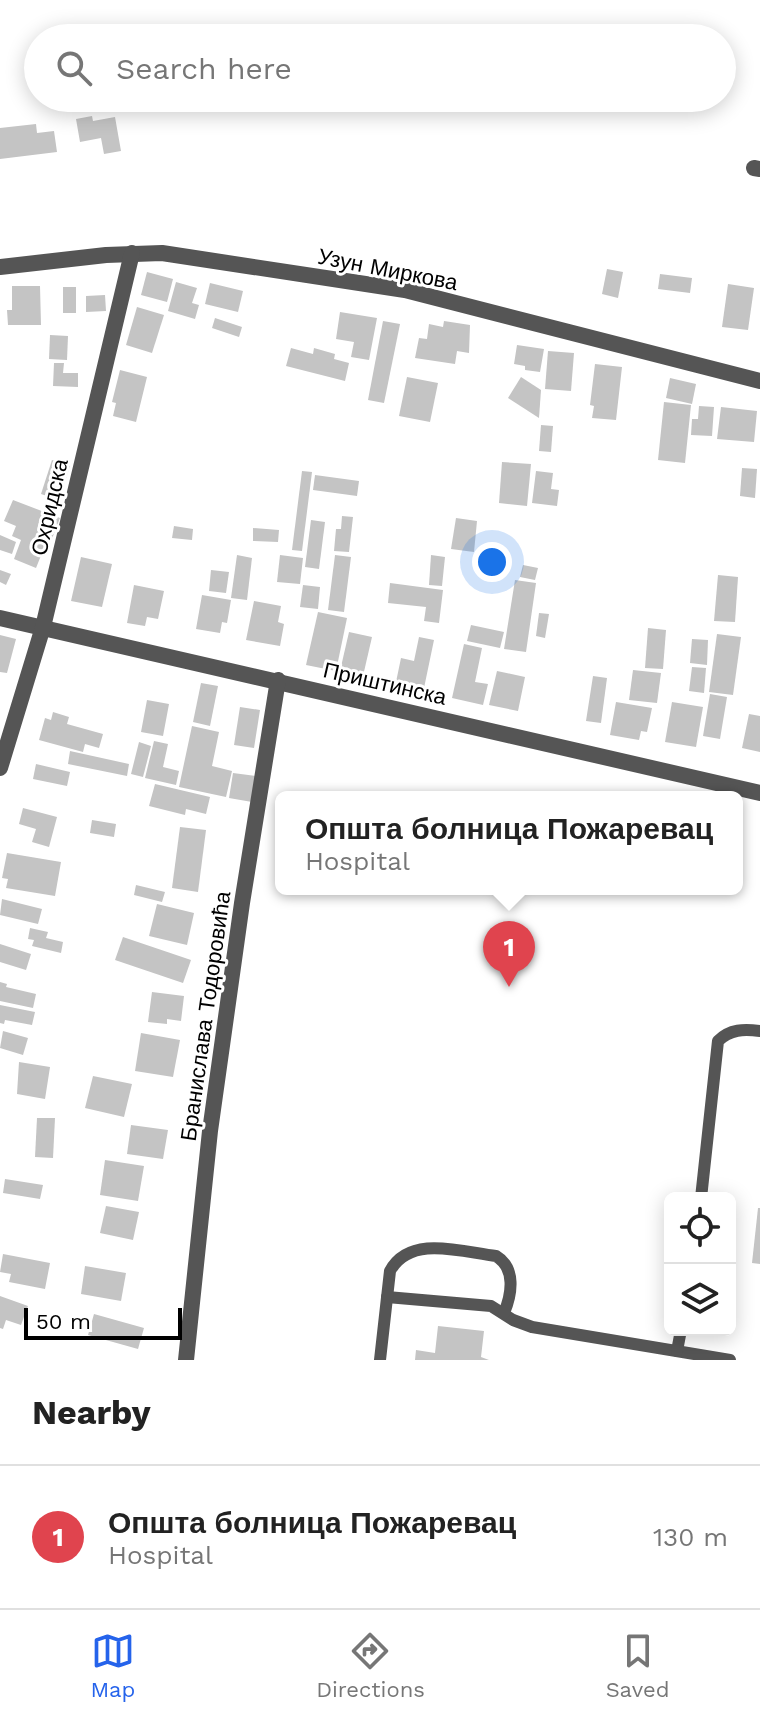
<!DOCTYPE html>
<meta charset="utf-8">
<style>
body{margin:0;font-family:"Work Sans",sans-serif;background:#f2f2f2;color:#222}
.controls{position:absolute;right:24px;bottom:24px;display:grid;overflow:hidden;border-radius:12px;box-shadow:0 4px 20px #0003}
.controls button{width:72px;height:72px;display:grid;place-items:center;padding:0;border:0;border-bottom:2px solid #e0e0e0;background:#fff;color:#222;font:40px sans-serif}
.scale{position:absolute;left:24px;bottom:20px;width:158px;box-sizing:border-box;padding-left:8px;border:4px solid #000;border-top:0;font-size:22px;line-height:28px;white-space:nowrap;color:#000;-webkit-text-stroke:6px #fff;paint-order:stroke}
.you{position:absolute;left:492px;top:562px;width:28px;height:28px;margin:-20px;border:6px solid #fff;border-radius:50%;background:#1a73e8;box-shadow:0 0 0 12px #1a73e833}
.badge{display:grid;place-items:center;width:52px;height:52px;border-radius:50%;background:#2563eb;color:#fff;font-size:26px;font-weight:700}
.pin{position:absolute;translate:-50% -66px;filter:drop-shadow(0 2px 4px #0008)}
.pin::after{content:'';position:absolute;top:42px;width:28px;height:24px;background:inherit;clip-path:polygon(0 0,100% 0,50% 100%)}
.popup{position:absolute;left:275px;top:791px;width:468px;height:104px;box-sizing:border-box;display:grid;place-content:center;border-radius:12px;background:#fff;filter:drop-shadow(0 2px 6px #0005);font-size:26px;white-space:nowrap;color:#767676}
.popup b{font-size:30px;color:#222}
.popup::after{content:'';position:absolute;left:50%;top:100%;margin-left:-16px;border:16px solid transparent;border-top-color:#fff}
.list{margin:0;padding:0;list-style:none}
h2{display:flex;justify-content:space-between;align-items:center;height:104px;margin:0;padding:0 32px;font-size:34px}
h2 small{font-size:26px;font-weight:400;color:#767676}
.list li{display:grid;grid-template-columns:52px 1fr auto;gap:24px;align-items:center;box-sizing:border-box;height:144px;padding:0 32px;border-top:2px solid #e0e0e0}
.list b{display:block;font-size:30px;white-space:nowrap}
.list p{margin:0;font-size:26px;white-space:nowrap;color:#767676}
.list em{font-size:26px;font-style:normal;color:#767676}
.icon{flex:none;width:44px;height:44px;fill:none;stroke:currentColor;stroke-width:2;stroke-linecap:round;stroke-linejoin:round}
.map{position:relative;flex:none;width:760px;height:1360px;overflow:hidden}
.search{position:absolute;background:#fff;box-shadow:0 4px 20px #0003;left:24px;right:24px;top:24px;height:88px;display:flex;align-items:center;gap:20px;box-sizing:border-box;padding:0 28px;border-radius:44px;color:#767676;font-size:30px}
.sheet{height:248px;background:#fff}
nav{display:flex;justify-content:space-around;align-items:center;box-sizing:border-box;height:112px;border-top:2px solid #e0e0e0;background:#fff;font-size:22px;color:#767676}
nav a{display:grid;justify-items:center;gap:4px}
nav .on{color:#2563eb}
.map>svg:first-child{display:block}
</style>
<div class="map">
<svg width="760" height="1360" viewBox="0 0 760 1360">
<rect width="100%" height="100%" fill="#fff"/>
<g fill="#c4c4c4">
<path d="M92 116 93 121 115 117 121 151 104 154 101 138 80 142 76 119Z"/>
<path d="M36 124 37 133 54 131 57 152 0 159V128Z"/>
<path d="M607 269 623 272 618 298 602 294Z"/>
<path d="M147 272 173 279 167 302 141 295Z"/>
<path d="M660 274 692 278 690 293 658 289Z"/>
<path d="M176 282 197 288 192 303 199 305 195 319 168 311Z"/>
<path d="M210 283 243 291 238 312 205 304Z"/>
<path d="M728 284 754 288 748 330 722 327Z"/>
<path d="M12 286H40L41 325H8L7 310H12Z"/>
<rect x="63" y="287" width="13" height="26"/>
<path d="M105 295 106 311 86 312V296Z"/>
<path d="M137 307 164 315 152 353 126 345Z"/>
<path d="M340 312 377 318 369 360 351 357 354 342 336 339Z"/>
<path d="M215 318 242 327 239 337 212 328Z"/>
<path d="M383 321 400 324 384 403 368 400Z"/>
<path d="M444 321 470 325 469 353 457 351 455 364 415 358 419 338 427 339 429 324 443 327Z"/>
<path d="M50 335 68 336 67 360 49 359Z"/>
<path d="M517 345 544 349 540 372 525 370V366L514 364Z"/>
<path d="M291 348 313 354 314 348 335 354 334 359 349 363 345 381 286 366Z"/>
<path d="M548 351 574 353 571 391 545 389Z"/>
<path d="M54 363H64L63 373H78V387L53 386Z"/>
<path d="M595 364 622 367 616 420 592 418 594 406 590 405Z"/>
<path d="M120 370 147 377 136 422 113 416 116 403 112 402Z"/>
<path d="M407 377 438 383 430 422 399 416Z"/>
<path d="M521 377 541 390 539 418 508 398Z"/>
<path d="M670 378 696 384 692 404 666 398Z"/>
<path d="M664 402 691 405 685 463 658 460Z"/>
<path d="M699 406 714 407 712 436 691 435 692 419H698Z"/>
<path d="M721 407 757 411 754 442 717 439Z"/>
<path d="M541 425 553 426 551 452 539 451Z"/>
<path d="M52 460 70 466 59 500 41 494Z"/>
<path d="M502 462 531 464 527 506 499 503Z"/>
<path d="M742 468 757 469 755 498 740 496Z"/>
<path d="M302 471 312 472 302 551 292 550Z"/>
<path d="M536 471 553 473 551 489 559 490 557 506 532 503Z"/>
<path d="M315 475 359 481 357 496 313 490Z"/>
<path d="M13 500 60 518 48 549 44 548 36 568 14 559 21 540 12 536 16 526 4 521Z"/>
<path d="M342 516 353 517 349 552 334 551 336 529H341Z"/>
<path d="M456 518 477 521 474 552 451 549Z"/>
<path d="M311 520 325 522 319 569 305 567Z"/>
<path d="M174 526 193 529 192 540 172 538Z"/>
<path d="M253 528 279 530 278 542 253 541Z"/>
<path d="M0 535 16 542 12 554 0 550Z"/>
<path d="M237 555 252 558 247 600 231 598Z"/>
<path d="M280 555 303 558 300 584 277 582Z"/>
<path d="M335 555 351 557 344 612 328 610Z"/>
<path d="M431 555 445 557 442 586 429 585Z"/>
<path d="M81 557 112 564 102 607 71 601Z"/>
<path d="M523 565 538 568 535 580 520 577Z"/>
<path d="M0 570 11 574 6 585 0 582Z"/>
<path d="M211 570 229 572 226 593 209 591Z"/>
<path d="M718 575 738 577 735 622 714 621Z"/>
<path d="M515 580 536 583 526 652 504 649Z"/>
<path d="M390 583 443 590 439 623 424 621 426 607 388 603Z"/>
<path d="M134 585 164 591 158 619 147 617 145 626 127 623Z"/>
<path d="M303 585 320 587 318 609 300 607Z"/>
<path d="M202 595 231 600 227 623 222 622 220 633 196 629Z"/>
<path d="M254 601 281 606 278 622 284 624 280 646 246 640Z"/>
<path d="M318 612 347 618 336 671 306 665Z"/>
<path d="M539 613 549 614 545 638 536 636Z"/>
<path d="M471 625 504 632 500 648 467 641Z"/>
<path d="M648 628 666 630 663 669 645 668Z"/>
<path d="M349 632 372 637 363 676 340 671Z"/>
<path d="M717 634 741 637 733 695 709 692Z"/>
<path d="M0 635 16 639 7 673 0 672Z"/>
<path d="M419 637 434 640 424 688 396 682 401 658 414 661Z"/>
<path d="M692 639 708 640 707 665 690 663Z"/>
<path d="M464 644 482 648 475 682 488 684 483 705 452 698Z"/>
<path d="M692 667 706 668 704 693 689 691Z"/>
<path d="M633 670 661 673 657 703 629 700Z"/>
<path d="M497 671 525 677 518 711 489 705Z"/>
<path d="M593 676 607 678 601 723 586 721Z"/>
<path d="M201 683 218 686 210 726 193 722Z"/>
<path d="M710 694 727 697 720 739 703 736Z"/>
<path d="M147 700 169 704 163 736 141 732Z"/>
<path d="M616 702 652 708 647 732 641 731 639 740 610 735Z"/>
<path d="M672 702 703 707 696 747 665 742Z"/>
<path d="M240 707 260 710 254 748 234 745Z"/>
<path d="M53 712 69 717 67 724 103 734 99 748 85 744 83 752 39 740 45 718 51 720Z"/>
<path d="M749 714 760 716V752L742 748Z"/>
<path d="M192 726 219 732 212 766 232 771 226 797 179 787Z"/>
<path d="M154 741 168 744 163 767 179 771 176 785 145 778Z"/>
<path d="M139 742 151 746 143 777 131 774Z"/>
<path d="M70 751 129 764 127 776 68 764Z"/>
<path d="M36 764 70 772 67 786 33 779Z"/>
<path d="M233 773 256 776 252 802 229 798Z"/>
<path d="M155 784 210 797 206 814 186 809 185 815 149 806Z"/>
<path d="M23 808 57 817 49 847 32 842 36 829 19 824Z"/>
<path d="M92 820 116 824 114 837 90 833Z"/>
<path d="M180 827 206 830 198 892 172 888Z"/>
<path d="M7 853 61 862 55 896 6 888 8 879 2 878Z"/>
<path d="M136 885 165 892 162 902 134 895Z"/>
<path d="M2 899 42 909 38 924 0 915Z"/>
<path d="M157 904 194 913 187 945 149 936Z"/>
<path d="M30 928 48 932 46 938 63 942 61 953 32 946 34 940 28 939Z"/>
<path d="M123 937 191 960 183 983 115 960Z"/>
<path d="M0 944 31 954 26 970 0 962Z"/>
<path d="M0 982 7 984 6 987 36 994 33 1008 0 1001Z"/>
<path d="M152 992 184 996 181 1021 167 1019V1024L148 1022Z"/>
<path d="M0 1005 35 1012 32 1025 5 1020 4 1024 0 1023Z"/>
<path d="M3 1031 28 1038 23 1055 0 1048Z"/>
<path d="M141 1033 180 1040 173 1077 135 1071Z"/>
<path d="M19 1062 50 1067 45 1099 17 1094Z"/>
<path d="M93 1076 132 1084 124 1117 85 1108Z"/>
<path d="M37 1118H55L53 1158 35 1157Z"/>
<path d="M131 1125 168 1130 163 1159 127 1154Z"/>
<path d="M105 1160 144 1166 138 1201 100 1195Z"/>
<path d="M5 1179 43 1185 40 1199 3 1193Z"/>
<path d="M106 1206 139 1212 133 1240 100 1233Z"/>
<path d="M758 1208H760V1264L752 1263Z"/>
<path d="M3 1254 50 1263 45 1289 9 1282 11 1274 0 1272Z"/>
<path d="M85 1266 126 1273 121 1301 81 1294Z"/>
<path d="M0 1296 28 1306 21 1325 6 1320 3 1329 0 1328Z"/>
<path d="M94 1314 144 1328 138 1349 88 1335Z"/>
<path d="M438 1326 484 1331 481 1357 489 1360H415L416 1350 435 1353Z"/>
</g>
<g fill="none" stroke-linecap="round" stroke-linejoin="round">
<g stroke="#555" stroke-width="12">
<path d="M701 1198 718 1041C730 1029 744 1029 760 1031"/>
<path d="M387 1297 491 1306 513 1320 532 1327 730 1360"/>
<path d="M677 1351 681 1330"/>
<path d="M380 1360 390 1271C410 1234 462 1252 496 1256 516 1268 512 1294 504 1313"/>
</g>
<g stroke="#555" stroke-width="16">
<path d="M754 168 760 169"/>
<path d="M0 267 106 255 162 253 405 290 760 381"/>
<path d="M0 618 760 793"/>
<path d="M0 768 43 627 132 253"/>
<path d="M186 1360 210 1131 242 903 278 680"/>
</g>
</g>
<g text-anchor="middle" stroke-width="6" stroke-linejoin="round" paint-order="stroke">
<g font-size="22" fill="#000" stroke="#fff">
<text transform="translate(388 269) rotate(11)" y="8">Узун Миркова</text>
<text transform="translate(49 507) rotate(-77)" y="8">Охридска</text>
<text transform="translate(385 683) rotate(13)" y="8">Приштинска</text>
<text transform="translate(205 1016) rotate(-82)" y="8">Бранислава Тодоровића</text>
</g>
</g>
</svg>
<div class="controls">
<button><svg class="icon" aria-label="locate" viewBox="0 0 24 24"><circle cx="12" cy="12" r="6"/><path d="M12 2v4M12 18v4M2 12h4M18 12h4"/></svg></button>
<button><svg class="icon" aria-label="layers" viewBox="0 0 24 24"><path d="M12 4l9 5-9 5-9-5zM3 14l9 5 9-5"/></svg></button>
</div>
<div class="scale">50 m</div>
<div class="you"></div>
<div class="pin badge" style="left:509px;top:987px;background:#e0444e">1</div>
<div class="popup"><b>Општа болница Пожаревац</b>Hospital</div>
<div class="search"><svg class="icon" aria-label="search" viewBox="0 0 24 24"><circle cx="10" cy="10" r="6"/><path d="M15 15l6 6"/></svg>Search here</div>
</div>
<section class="sheet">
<h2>Nearby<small></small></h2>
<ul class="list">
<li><span class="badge" style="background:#e0444e">1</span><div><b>Општа болница Пожаревац</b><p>Hospital</p></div><em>130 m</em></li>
</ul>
</section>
<nav>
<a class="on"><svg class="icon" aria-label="map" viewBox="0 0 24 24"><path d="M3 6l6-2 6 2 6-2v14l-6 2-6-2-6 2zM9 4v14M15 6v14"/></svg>Map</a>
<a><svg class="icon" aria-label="directions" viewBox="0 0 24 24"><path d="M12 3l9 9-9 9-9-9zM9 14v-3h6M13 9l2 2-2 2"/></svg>Directions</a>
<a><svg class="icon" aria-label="saved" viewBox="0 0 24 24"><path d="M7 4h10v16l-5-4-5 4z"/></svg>Saved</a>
</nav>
